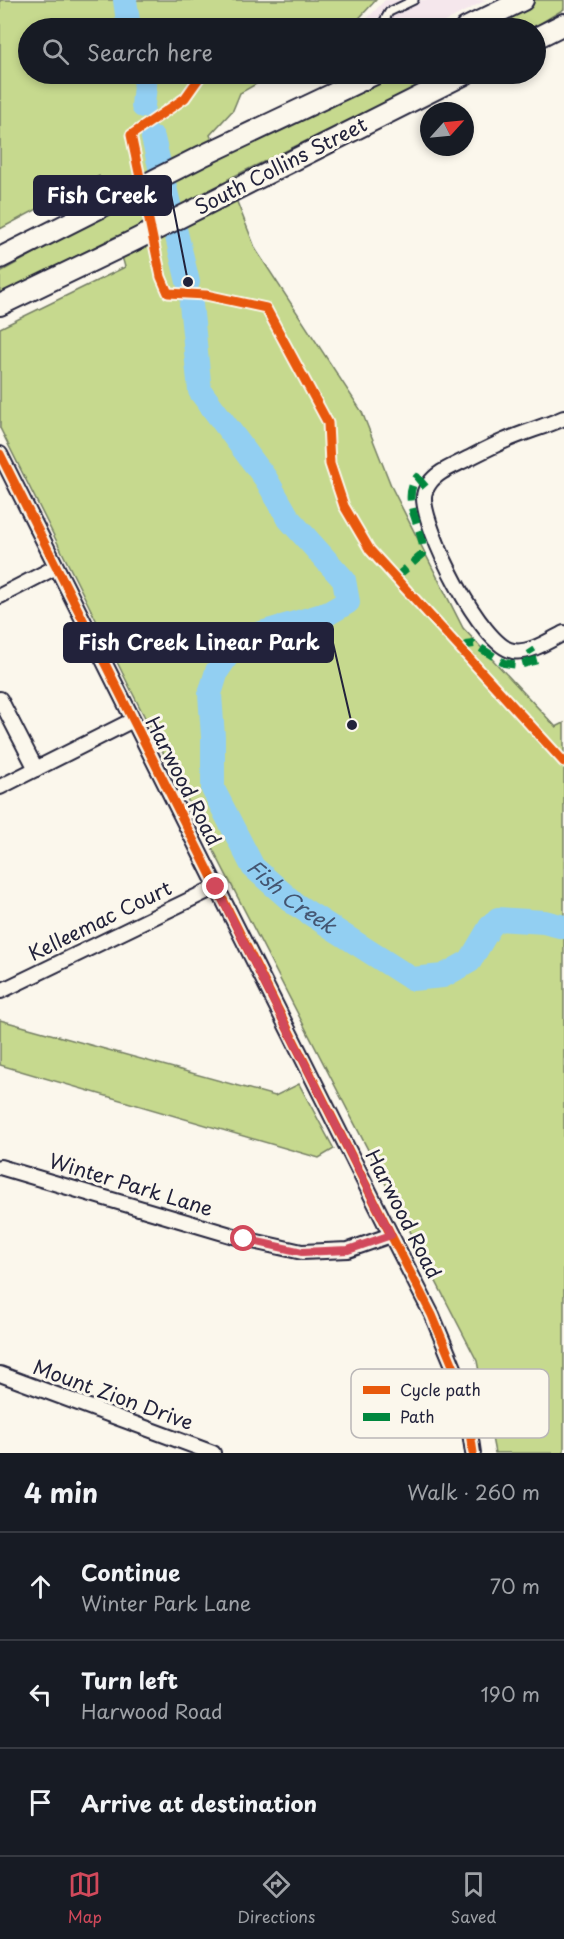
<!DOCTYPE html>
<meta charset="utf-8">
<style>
body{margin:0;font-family:"Playpen Sans",sans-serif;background:#242831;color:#f1f3f6}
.compass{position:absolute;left:420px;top:102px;width:54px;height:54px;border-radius:50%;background:#171b24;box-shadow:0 3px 9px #0003;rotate:63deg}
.stop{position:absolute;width:18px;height:18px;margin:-14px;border:4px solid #d1495b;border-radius:50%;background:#fff}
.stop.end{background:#d1495b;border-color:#fff;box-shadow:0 2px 6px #0008}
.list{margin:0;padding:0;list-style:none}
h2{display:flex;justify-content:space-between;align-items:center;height:78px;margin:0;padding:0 24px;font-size:26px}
h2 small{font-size:20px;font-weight:400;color:#9ea1a6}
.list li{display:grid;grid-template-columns:39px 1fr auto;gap:18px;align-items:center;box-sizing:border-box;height:108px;padding:0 24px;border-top:2px solid #363941}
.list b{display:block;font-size:22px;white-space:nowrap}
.list p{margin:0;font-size:20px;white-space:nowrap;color:#9ea1a6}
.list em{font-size:20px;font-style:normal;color:#9ea1a6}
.icon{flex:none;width:33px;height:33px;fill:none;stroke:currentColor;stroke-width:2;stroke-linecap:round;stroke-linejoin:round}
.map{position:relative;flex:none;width:564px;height:1453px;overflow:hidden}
.search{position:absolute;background:#171b24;box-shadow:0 3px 9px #0003;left:18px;right:18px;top:18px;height:66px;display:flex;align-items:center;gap:15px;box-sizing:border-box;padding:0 21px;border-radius:33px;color:#9ea1a6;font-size:22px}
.sheet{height:402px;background:#171b24}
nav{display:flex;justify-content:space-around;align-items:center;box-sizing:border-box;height:84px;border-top:2px solid #363941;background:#171b24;font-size:16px;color:#9ea1a6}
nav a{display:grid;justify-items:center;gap:3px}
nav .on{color:#d1495b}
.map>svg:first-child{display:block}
</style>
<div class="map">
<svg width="564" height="1453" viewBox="0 0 564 1453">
<rect width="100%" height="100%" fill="#fbf7ec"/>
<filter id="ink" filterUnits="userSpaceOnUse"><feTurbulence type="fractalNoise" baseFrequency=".0167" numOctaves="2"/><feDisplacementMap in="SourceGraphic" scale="12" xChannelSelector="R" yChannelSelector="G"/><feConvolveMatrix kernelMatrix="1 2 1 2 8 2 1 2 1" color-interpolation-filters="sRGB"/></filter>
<g filter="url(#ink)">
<path fill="#f5e7ec" d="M385 0H486L433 28H358Z"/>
<g fill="#c6d98e" stroke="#747e64" stroke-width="1.5">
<path d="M0 0H376L350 28H28V74H274L240 93 233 110 210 135 219 157 388 74H443L228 179 256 250 362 412 392 488 463 628 556 727 564 723V1453H495L477 1361 136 700 0 428V328L125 267 116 236 0 295V272L110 212 99 176 0 229Z"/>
<path d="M535 0H564V9L533 28H478Z"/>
<path d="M0 1020 275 1096 299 1084 334 1149 319 1158 0 1065Z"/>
</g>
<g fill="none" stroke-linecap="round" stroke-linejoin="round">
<g stroke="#92cff2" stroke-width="24">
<path d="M125 0 129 28"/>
<path d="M143 106 146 74"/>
<path d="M153 138 188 282"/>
<path id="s1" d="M191 304 200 391 266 479 289 519 344 580 348 602 329 613 238 640 217 671 210 694 213 737V789L253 867 295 904 412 979 443 976 470 961 490 927 498 919 544 922 564 927"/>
</g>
<defs>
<path id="lane" d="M380 28 389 12 414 0"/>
<g id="street">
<path d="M564 418C544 427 524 432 504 441 490 447 477 454 463 461 451 467 436 473 429 484 427 487 424 493 424 497 423 528 481 646 513 651 530 654 550 640 564 633"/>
<path d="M0 454 391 1235 432 1315 464 1392 473 1453"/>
<path d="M0 596 56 567"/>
<path d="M0 699 36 769"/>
<path d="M0 787 133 720"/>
<path d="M1 991 216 887"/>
<path d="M0 1167 244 1239 302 1252 348 1250 391 1235"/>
<path d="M0 1374 213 1453"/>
</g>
<g id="secondary">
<path d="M466 28 523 0"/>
<path d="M536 38 564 24"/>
<path d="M0 258 202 156 375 74"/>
<path d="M0 305 133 241 465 74"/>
</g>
</defs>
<use href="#lane" stroke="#22223b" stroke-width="11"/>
<use href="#street" stroke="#22223b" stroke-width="18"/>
<use href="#secondary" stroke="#22223b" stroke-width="24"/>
<use href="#lane" stroke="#fbf7ec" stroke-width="7"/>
<use href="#street" stroke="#fbf7ec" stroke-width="14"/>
<use href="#secondary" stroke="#fbf7ec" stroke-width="20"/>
<g stroke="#00873e" stroke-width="8" stroke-dasharray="15 8" stroke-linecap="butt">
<path d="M395 578 423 554C425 527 399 503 417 477L427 489"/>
<path d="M460 648 466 645 474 644 504 663 519 665 537 660 530 649"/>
</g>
<defs>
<g id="cycleway">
<path d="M202 74 185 98 131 135 161 277 168 293 206 295 266 308 328 423 330 464 344 506 370 550 564 762"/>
<path d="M0 454 391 1235 432 1315 464 1392 473 1453"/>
</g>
</defs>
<use href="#cycleway" stroke="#fbf7ec" stroke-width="13"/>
<use href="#cycleway" stroke="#e8590c" stroke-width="9"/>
</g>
</g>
<g fill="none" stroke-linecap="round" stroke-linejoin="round" filter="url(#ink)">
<path stroke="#d1495b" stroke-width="8" d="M216 887 391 1235 348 1250 302 1252 244 1239"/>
</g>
<g text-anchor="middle" stroke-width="6" stroke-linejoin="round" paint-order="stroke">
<g font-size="20" fill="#22223b" stroke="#fbf7ec">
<text transform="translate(281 166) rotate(-27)" y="7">South Collins Street</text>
<text transform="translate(183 781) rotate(63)" y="7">Harwood Road</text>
<text transform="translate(100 921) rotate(-26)" y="7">Kelleemac Court</text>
<text transform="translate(131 1185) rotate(17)" y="7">Winter Park Lane</text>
<text transform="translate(403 1214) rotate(63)" y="7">Harwood Road</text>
<text transform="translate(113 1395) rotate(20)" y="7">Mount Zion Drive</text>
</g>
<g font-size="21" font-style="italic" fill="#445672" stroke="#fbf7ec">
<text dy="7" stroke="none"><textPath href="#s1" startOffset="758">Fish Creek</textPath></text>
</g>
</g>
<rect x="351" y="1369" width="198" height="69" rx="9" fill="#fbf7ec" stroke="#bab7b7" stroke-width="1.5"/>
<rect x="363" y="1386" width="27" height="8" fill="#e8590c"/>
<rect x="363" y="1413" width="27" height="8" fill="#00873e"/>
<g font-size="16" fill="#22223b">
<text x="400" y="1396">Cycle path</text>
<text x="400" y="1423">Path</text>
</g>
<path fill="none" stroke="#22223b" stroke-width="2" d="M188 282L171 195M352 725L333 643"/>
<g fill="#22223b" stroke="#fbf7ec" stroke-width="2">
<circle cx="188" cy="282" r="6"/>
<circle cx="352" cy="725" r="6"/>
</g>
<g fill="#22223b" stroke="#22223b" stroke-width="2">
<rect x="34" y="176" width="137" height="39" rx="6"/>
<rect x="64" y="623" width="269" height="39" rx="6"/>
</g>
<g font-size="21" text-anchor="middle" font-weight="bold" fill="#fff">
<text x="102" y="203">Fish Creek</text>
<text x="199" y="650">Fish Creek Linear Park</text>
</g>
</svg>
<svg class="compass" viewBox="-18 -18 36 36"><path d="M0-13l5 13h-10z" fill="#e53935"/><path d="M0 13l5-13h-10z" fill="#9ea1a6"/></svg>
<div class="stop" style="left:244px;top:1239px"></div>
<div class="stop end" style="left:216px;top:887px"></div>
<div class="search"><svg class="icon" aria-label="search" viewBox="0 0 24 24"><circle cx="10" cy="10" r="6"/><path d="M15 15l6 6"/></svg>Search here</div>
</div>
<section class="sheet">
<h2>4 min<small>Walk · 260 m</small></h2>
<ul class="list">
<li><svg class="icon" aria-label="ahead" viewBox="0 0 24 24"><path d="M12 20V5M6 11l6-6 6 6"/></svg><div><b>Continue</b><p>Winter Park Lane</p></div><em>70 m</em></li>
<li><svg class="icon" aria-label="left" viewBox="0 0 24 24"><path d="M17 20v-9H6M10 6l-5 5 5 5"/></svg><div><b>Turn left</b><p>Harwood Road</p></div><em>190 m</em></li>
<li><svg class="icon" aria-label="arrive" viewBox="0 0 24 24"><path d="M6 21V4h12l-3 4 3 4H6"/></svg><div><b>Arrive at destination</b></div></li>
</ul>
</section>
<nav>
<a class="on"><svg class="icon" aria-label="map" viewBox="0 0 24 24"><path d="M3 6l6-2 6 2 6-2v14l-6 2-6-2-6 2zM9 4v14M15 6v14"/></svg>Map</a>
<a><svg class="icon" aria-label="directions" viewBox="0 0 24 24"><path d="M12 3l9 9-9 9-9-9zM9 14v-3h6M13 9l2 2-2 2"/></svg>Directions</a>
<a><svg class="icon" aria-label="saved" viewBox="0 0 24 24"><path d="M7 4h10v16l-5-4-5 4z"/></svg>Saved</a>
</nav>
